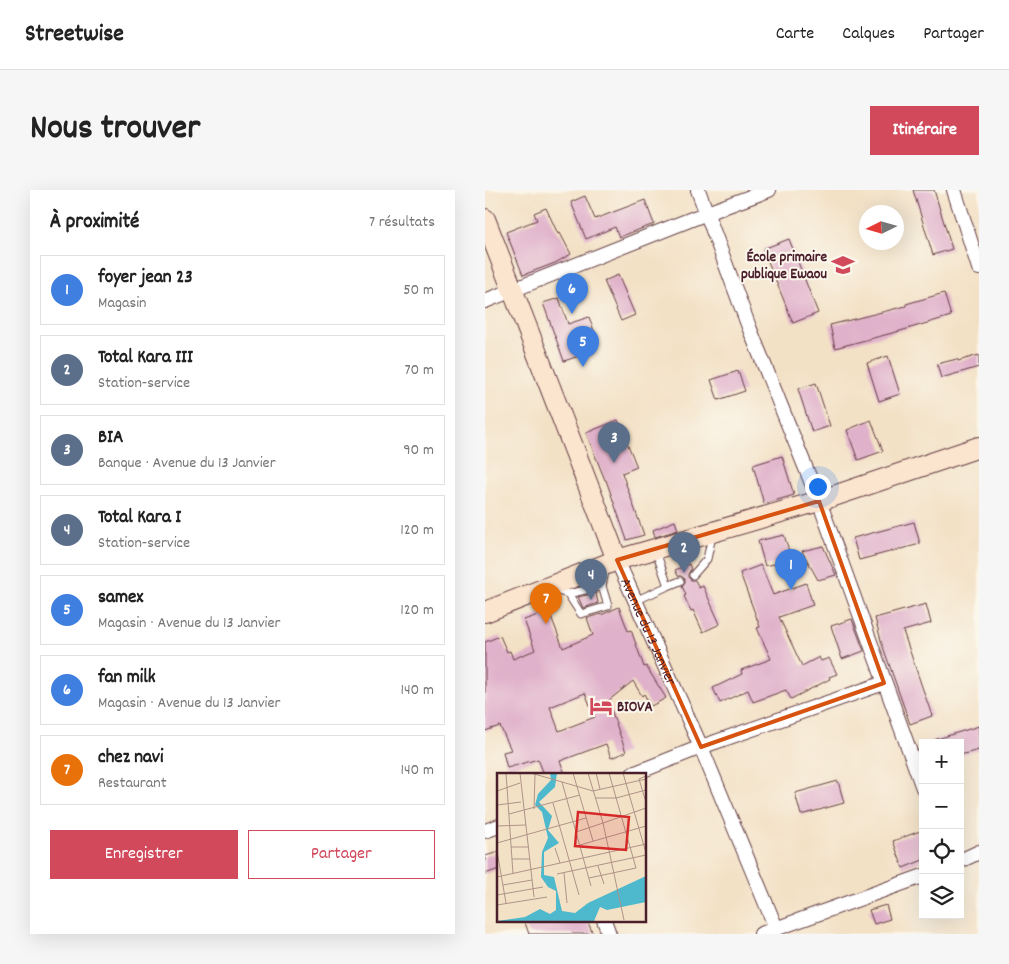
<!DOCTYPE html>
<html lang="fr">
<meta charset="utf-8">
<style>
body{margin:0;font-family:Dekko,sans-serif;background:#f6f6f6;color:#222}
.controls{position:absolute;right:15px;bottom:15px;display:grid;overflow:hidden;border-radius:0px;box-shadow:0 5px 20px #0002}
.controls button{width:45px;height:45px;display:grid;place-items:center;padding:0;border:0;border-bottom:1px solid #e0e0e0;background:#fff;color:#222;font:25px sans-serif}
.compass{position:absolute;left:374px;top:15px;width:45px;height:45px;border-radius:50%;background:#fff;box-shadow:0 5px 20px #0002;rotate:265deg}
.you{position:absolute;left:332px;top:296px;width:18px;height:18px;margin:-12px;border:4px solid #fff;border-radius:50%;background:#1a73e8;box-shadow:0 0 0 8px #1a73e833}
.badge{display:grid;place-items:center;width:32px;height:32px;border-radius:50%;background:#d1495b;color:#fff;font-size:16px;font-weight:700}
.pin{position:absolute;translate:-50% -41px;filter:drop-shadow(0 1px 2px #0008)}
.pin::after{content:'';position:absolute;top:26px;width:18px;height:15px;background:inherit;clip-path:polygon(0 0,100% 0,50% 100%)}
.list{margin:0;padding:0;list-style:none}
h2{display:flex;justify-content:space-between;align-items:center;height:65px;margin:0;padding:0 20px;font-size:21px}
h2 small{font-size:16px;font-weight:400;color:#767676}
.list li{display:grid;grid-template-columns:32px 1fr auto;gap:15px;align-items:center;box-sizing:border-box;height:70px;margin:0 10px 10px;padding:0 10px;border:1px solid #e0e0e0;border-radius:0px}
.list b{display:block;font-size:19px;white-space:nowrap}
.list p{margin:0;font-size:16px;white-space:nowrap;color:#767676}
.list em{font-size:16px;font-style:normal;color:#767676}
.actions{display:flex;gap:10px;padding:15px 20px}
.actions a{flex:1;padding:11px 0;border:1px solid #d1495b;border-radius:0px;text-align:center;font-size:18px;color:#d1495b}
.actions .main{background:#d1495b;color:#fff}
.icon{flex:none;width:28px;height:28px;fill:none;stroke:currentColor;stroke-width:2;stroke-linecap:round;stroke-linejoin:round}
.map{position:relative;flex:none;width:494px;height:744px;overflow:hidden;border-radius:0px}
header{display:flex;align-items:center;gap:30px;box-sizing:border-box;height:70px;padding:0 25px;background:#fff;border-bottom:1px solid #e0e0e0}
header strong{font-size:24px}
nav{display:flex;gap:28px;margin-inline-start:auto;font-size:18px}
.intro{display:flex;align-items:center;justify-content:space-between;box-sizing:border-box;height:120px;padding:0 30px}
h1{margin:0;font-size:35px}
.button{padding:12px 22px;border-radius:0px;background:#d1495b;color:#fff;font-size:18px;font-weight:700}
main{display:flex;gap:30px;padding:0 30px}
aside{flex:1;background:#fff;border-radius:0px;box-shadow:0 5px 20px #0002}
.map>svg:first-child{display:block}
</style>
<header>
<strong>Streetwise</strong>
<nav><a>Carte</a><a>Calques</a><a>Partager</a></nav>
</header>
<div class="intro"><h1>Nous trouver</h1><a class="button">Itinéraire</a></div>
<main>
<aside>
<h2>À proximité<small>7 résultats</small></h2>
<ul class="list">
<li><span class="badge" style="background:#3f7fe0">1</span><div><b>foyer jean 23</b><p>Magasin</p></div><em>50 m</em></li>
<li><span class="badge" style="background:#5c6f8a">2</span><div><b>Total Kara III</b><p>Station-service</p></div><em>70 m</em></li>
<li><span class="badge" style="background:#5c6f8a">3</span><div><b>BIA</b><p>Banque · Avenue du 13 Janvier</p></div><em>90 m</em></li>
<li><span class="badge" style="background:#5c6f8a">4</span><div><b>Total Kara I</b><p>Station-service</p></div><em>120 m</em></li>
<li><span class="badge" style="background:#3f7fe0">5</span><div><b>samex</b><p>Magasin · Avenue du 13 Janvier</p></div><em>120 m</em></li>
<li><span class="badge" style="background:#3f7fe0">6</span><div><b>fan milk</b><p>Magasin · Avenue du 13 Janvier</p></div><em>140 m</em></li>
<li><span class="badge" style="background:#e8710a">7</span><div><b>chez navi</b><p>Restaurant</p></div><em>140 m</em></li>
</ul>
<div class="actions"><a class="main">Enregistrer</a><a>Partager</a></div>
</aside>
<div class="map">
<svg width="494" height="744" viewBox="0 0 494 744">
<rect width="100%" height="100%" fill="#fbf7ec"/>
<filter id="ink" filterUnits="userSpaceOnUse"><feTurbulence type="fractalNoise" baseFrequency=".02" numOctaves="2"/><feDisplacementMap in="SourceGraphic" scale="10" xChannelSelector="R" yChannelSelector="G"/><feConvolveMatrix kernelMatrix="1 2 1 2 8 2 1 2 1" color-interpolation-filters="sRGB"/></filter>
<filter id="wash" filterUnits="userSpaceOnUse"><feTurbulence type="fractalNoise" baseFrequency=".0096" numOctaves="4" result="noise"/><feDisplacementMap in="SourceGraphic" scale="20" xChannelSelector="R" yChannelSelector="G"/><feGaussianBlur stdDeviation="1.12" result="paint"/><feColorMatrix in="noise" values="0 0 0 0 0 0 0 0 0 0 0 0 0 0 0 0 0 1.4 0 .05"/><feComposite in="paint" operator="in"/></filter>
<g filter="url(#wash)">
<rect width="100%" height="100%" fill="#f3e1c6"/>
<g id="blocks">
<g fill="#e0b1ca" fill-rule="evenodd">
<path d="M428 0H449L467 59 448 65Z"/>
<path d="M100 6 110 29 160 10 169 34 134 47 130 37 101 49 86 12Z"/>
<path d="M61 18 73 44 75 43 86 64 70 73 38 85 21 42 52 30 49 23Z"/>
<path d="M304 49 333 123 308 133 278 59Z"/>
<path d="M133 85 150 125 136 131 119 91Z"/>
<path d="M459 103 466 126 415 141 350 158 345 135 421 116V114Z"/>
<path d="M74 108 83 134 104 127 112 149 91 156 94 166 79 171 58 113Z"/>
<path d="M494 165V177L456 188 452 174 472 169 473 171Z"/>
<path d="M403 166 415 204 394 211 382 173Z"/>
<path d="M253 181 260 201 233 210 226 190Z"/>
<path d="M331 193 345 236 327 242 313 199Z"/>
<path d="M133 230 152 277 137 283 159 345 142 350 121 290H120L101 243Z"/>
<path d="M386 230 398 261 373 270 362 240Z"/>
<path d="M297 266 309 305 279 314 268 275Z"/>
<path d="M190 331 193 340 170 347 168 340Z"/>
<path d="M429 332 435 354 374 370 368 348Z"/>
<path d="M299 345 307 370 280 376 273 351Z"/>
<path d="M338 356 351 385 333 390 317 361Z"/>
<path d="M204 374 206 379 203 384V387L206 390H210L214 398 218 396 235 434 218 442 208 420 206 421 199 406 201 405 197 396 200 392V389L196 386H193L190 380Z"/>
<path d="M276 375 288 405 321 393 328 415 294 427 317 476 334 467 336 471 344 468 352 484 344 487 345 489 306 509 301 500 268 512 263 500 235 513 228 498 257 484 256 480 286 469 272 438 275 437 255 383Z"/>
<path d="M111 403 113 413 98 418 93 407Z"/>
<path d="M441 414 446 433 418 441 447 526 425 534 397 454 390 428Z"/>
<path d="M134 417 143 441 146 440 159 477 161 476 181 508 166 516 159 504 157 506 148 491 123 511 141 562 126 568 121 554 75 571 80 584H59L53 569 22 578 18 562 26 560 15 536 0 541V452L15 446 22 462 25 461 28 469 50 460 39 430 64 421 78 458 108 445 102 428 116 424V425ZM100 503 110 527 74 541 65 517Z"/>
<path d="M367 429 379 461 357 469 346 436Z"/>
<path d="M494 536V560L475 565V553H450L449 550Z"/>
<path d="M353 591 359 613 316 625 310 603Z"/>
<path d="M438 640V670L418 678 408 651Z"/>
<path d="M14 662V679L0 684V666Z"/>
<path d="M401 715 405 729 389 734 384 720Z"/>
<path d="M39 730H102L108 744H44Z"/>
</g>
</g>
</g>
<g filter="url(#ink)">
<use href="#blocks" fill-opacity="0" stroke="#633c42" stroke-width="1"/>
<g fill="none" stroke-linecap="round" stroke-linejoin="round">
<defs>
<g id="lane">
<path d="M208 385 222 369 227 346"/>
<path d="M183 396 195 391"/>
<path d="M69 400 83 404 117 396 121 376"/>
<path d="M83 404 96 424 123 416 117 396"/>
<path d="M150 411 183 396 170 359"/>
</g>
<g id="street">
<path d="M213 0 264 137 334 311 438 598"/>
<path d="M469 0 494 78"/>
<path d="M0 111 222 23 284 0"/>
<path id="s1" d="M132 370 216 557 291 738"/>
<path d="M148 584 216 557 399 493"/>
<path d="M0 641 14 636"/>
<path d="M475 671 494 662"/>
<path d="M119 730 124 744"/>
<path d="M276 744 438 686"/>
</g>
<g id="secondary">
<path d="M0 29 132 370"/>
<path d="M0 422 132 370 334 311 494 257"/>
</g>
</defs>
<use href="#lane" stroke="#633c42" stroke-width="9"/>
<use href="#street" stroke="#633c42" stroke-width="16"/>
<use href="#secondary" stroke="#633c42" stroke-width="22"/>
<use href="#lane" stroke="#fff" stroke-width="7"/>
<use href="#street" stroke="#fff" stroke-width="14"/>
<use href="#secondary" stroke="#fce5cf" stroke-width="20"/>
</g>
</g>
<path fill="none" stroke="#d8530f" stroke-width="4" stroke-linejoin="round" d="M334 311 399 493 216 557 132 370Z"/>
<defs>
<symbol id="school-bare" viewBox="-9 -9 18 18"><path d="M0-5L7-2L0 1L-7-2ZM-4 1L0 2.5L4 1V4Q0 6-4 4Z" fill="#d1495b" stroke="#fbf7ec" stroke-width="2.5" paint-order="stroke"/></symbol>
<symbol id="hotel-bare" viewBox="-9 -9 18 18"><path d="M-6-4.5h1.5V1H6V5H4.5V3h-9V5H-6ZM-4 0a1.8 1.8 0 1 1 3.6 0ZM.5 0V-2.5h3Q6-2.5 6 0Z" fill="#d1495b" stroke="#fbf7ec" stroke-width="2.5" paint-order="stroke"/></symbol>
</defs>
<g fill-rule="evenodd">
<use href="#school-bare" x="342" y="59" width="32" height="32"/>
<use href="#hotel-bare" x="100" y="500" width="32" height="32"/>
</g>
<g text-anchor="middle" stroke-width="4" stroke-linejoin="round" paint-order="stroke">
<g font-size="15" font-weight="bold" fill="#4a1f2b" stroke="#fbf7ec" text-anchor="end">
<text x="342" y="71">École primaire<tspan x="342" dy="17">publique Ewaou</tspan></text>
<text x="132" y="521" text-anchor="start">BIOVA</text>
</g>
<g font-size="15" fill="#4a1f2b" stroke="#fbf7ec">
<text dy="5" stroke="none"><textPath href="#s1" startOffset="78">Avenue du 13 Janvier</textPath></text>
</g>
</g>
<g transform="translate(12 583)">
<rect width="149" height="149" fill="#f3e1c6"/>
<path d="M53 0H60L58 14 42 29 55 43 51 57 62 70 47 79V102L57 104 65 138 78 140 91 130 149 103V129L110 137 103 134 97 148H0L28 144 43 136 53 141 59 137V118L51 114 44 104 45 79 51 65 45 39 38 32 41 21 54 7Z" fill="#4eb8cc"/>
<path fill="none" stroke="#af9388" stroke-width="1" d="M9 0 16 101M23 0 37 124M34 0 96 18M76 0 96 68M91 0 106 50 127 147M99 0 103 16M126 0 149 80M65 9 94 113M0 18 23 10M96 18 149 6M98 25H119L149 17M148 26 142 6 149 3M56 30 82 122M0 32 24 29M37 36 38 1M12 41 83 22M106 50 149 35M0 53 29 52M79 59 106 50M0 70 89 45M83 72 149 53M14 74H32M58 75 63 90M0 78 9 130M15 86H33M101 93 107 111M67 100 70 130M60 101 149 82M0 104 149 71M92 105 139 95 112 0M6 112 35 107M0 122 46 114M0 132 50 124"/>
<path fill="#d62828" fill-opacity="0.15" stroke="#d62828" stroke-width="2.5" d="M81 39 132 44 129 77 78 73Z"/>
<rect width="149" height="149" fill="none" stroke="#4a1f2b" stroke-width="2.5"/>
</g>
</svg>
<div class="controls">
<button>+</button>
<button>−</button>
<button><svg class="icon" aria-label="locate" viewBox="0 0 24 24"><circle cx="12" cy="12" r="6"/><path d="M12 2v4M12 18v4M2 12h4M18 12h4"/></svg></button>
<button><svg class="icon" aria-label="layers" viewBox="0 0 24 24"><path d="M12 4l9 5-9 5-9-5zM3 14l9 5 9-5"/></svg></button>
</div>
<svg class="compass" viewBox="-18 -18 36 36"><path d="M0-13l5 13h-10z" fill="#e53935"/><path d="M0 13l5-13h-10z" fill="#767676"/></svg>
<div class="you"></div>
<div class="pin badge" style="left:306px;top:400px;background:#3f7fe0">1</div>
<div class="pin badge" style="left:199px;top:383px;background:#5c6f8a">2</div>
<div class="pin badge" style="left:129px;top:273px;background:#5c6f8a">3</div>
<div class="pin badge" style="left:106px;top:410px;background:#5c6f8a">4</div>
<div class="pin badge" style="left:98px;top:177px;background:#3f7fe0">5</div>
<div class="pin badge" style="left:87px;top:124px;background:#3f7fe0">6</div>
<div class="pin badge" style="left:61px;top:434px;background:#e8710a">7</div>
</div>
</main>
